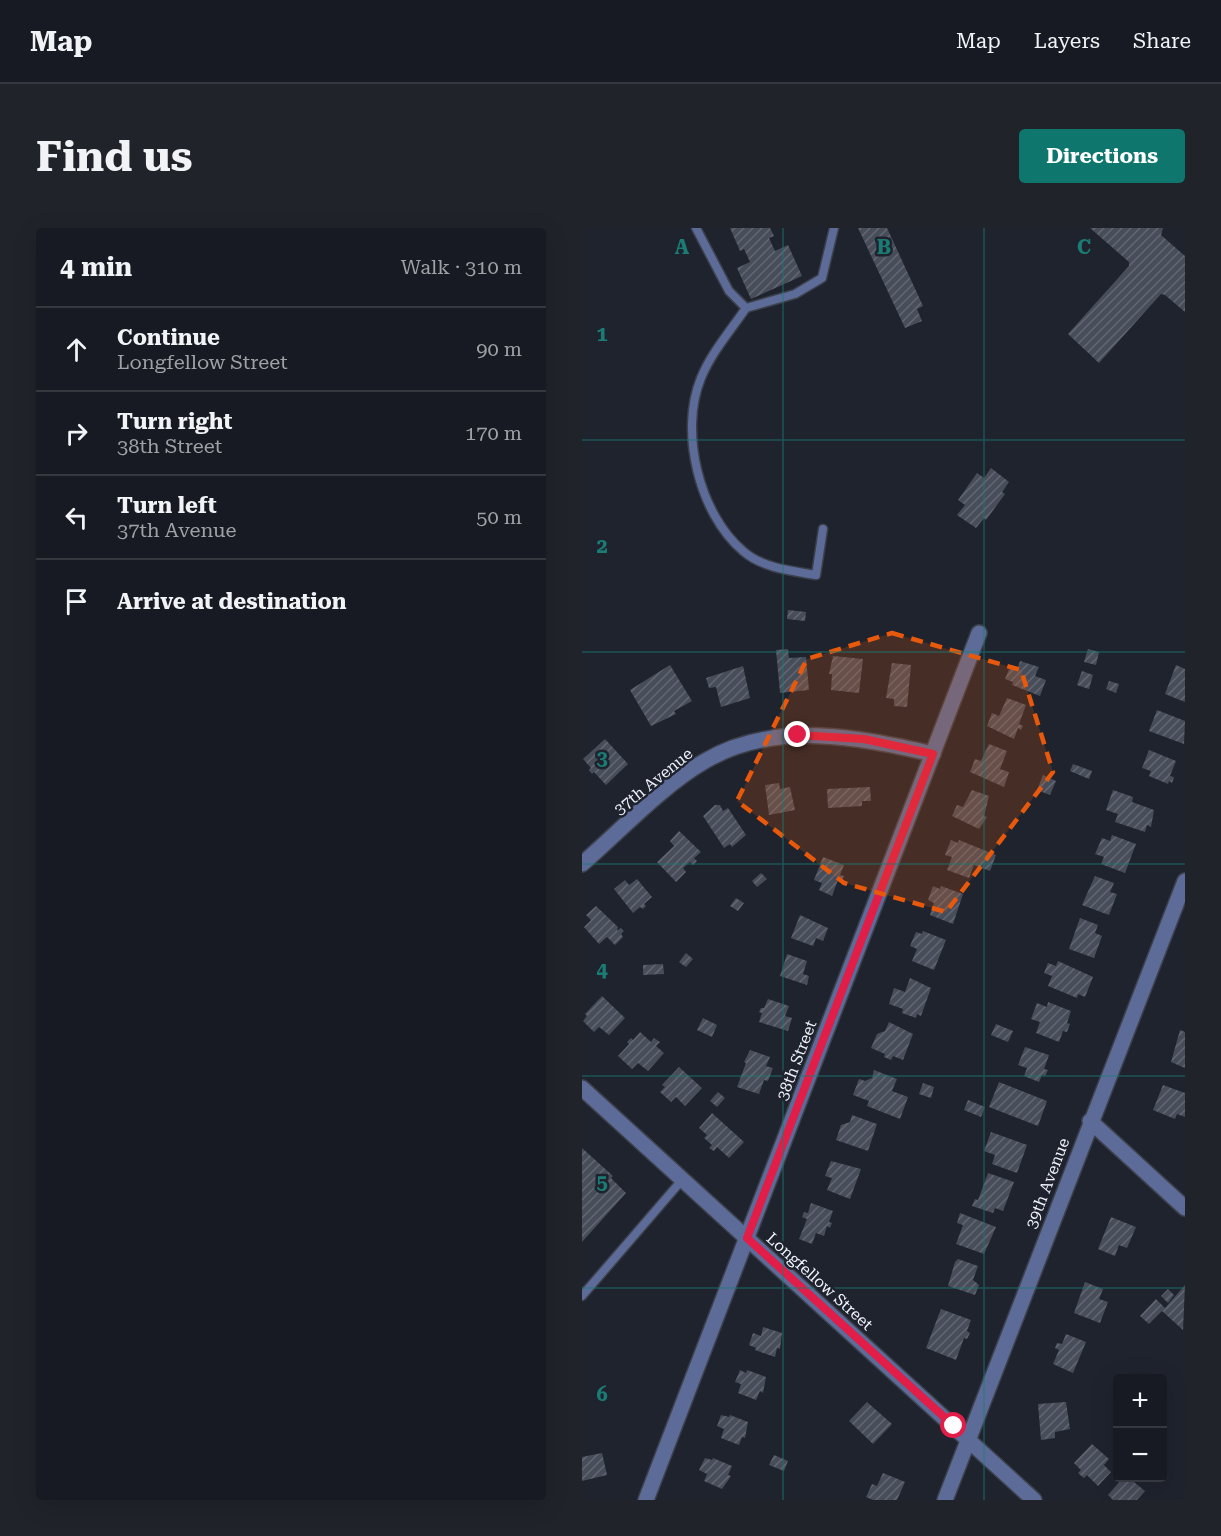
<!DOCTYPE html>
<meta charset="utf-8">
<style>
body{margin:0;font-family:"Roboto Serif",serif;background:#20232a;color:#f1f3f6}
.controls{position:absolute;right:18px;bottom:18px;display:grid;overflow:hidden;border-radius:6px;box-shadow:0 6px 24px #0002}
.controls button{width:54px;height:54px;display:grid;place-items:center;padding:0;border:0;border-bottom:2px solid #363840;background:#171a22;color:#f1f3f6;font:30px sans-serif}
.stop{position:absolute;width:18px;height:18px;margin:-14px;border:4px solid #e11d48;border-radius:50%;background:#fff}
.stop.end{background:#e11d48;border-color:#fff;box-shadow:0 2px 6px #0008}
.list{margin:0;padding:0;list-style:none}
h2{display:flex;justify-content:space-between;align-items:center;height:78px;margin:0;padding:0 24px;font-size:26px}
h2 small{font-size:20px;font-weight:400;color:#9ea1a5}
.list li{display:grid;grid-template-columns:39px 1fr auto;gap:18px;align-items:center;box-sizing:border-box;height:84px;padding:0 24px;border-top:2px solid #363840}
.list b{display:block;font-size:22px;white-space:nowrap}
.list p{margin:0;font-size:20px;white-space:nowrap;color:#9ea1a5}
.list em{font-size:20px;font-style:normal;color:#9ea1a5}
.icon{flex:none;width:33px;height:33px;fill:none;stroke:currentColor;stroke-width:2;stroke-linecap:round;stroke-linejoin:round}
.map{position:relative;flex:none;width:603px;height:1272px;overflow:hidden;border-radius:6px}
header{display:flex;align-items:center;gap:36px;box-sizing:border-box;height:84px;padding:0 30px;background:#171a22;border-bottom:2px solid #363840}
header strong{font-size:28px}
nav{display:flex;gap:33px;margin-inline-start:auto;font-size:21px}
.intro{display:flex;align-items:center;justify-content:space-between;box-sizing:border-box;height:144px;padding:0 36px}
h1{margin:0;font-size:42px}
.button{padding:15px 27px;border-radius:6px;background:#0f766e;color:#fff;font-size:21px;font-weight:700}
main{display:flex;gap:36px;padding:0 36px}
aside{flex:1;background:#171a22;border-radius:6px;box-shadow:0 6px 24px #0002}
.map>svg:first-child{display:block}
</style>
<header>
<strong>Map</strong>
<nav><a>Map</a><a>Layers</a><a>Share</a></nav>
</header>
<div class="intro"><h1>Find us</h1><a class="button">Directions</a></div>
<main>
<aside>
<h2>4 min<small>Walk · 310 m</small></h2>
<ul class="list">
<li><svg class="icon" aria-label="ahead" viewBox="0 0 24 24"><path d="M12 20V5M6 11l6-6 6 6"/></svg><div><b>Continue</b><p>Longfellow Street</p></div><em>90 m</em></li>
<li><svg class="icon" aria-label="right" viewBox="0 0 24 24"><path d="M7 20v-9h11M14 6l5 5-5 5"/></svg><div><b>Turn right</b><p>38th Street</p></div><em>170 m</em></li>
<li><svg class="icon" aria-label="left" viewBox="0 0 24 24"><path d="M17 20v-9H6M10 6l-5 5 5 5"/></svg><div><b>Turn left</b><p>37th Avenue</p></div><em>50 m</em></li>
<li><svg class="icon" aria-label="arrive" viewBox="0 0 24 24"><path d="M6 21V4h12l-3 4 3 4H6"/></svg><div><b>Arrive at destination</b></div></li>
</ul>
</aside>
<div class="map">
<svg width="603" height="1272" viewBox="0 0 603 1272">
<defs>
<pattern id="building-hatch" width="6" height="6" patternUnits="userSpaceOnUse" patternTransform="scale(1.5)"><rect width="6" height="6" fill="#484d5a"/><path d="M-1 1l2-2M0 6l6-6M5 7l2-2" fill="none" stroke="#636773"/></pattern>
</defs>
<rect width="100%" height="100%" fill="#1f232e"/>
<g fill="url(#building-hatch)">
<path d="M148 0H188L192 8 187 10 193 23 206 17 220 48 169 71 155 40 168 34 162 21 158 23Z"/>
<path d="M276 0H305L341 78 335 81 340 93 323 100Z"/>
<path d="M508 0H581L579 7 603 28V84L583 67 579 66 517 135 486 106 547 38V34Z"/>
<path d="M409 240 427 254 420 264 423 266 404 292 402 290 394 300 375 287 383 277 376 272 395 245 402 250Z"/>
<path d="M206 382 224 384 223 393 205 391Z"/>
<path d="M206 421 207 430 224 429 227 462 198 465 194 422Z"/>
<path d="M506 421 517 424 514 437 502 434Z"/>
<path d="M251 428 281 431 277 465 249 462 250 446H247Z"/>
<path d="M438 433 457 439 453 448 464 452 458 468 430 457 431 454 423 451 428 439 435 442Z"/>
<path d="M310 435 329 437 325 479 312 478V471L304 470Z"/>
<path d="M88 437 110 473 92 483 94 486 69 498 48 462Z"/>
<path d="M594 437 603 441V474L583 466Z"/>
<path d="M161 438 168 470 139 479 134 459 127 460 124 450Z"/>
<path d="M500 443 511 447 507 461 495 457Z"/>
<path d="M527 453 537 456 534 465 524 461Z"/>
<path d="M425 470 444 477 437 496 441 498 439 502 436 500 432 511 405 498 410 485 417 488Z"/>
<path d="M575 482 603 493 602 516 567 503Z"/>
<path d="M23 511 46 536 24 557 12 544 10 546 7 542 9 540 1 531Z"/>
<path d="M407 516 425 523 418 541 427 544 422 559 388 544 393 531 399 533Z"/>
<path d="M567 522 594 533 588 548 592 549 590 555 587 553 586 556 567 548 569 543 560 540Z"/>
<path d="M491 536 510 543 507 551 488 543Z"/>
<path d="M461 547 474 553 468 567 455 562Z"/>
<path d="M197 555 198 561 208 559 213 582 187 587 183 557Z"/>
<path d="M288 559 289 573H280V578L246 580 245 561Z"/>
<path d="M390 562 407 568 402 588 405 589 397 601 370 588 375 577 381 579Z"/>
<path d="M531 562 551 569 550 574 572 582 569 599 565 597 563 604 533 594 536 586 524 582Z"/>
<path d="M133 577H138L141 583 146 580 164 607 150 619 148 616 142 620 121 588Z"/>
<path d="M97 603 119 624 112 630 115 633 111 637 108 634 101 640 104 644 94 654 75 634 92 618 88 613Z"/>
<path d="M530 607 554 616 543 645 519 636 522 629 513 626 520 610 528 613Z"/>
<path d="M369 612 376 615 377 612 414 627 408 643 392 637 387 650 365 642 370 629 363 627Z"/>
<path d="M241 629 262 637 258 647 262 648 260 653 256 652 250 668 237 662 240 655 232 652Z"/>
<path d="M179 645 185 651 175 659 170 653Z"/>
<path d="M513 648 532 655 528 664 535 666 527 687 500 677Z"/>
<path d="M55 651 70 669 62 676 64 678 61 681 58 679 51 685 32 661 43 652 47 657Z"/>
<path d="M351 658 358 661 359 658 381 666 371 696 348 687 352 675 346 672Z"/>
<path d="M154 670 162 675 156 683 148 678Z"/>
<path d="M14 678 36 699 35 703 39 700 42 703 39 706 41 709 33 717 25 709 17 716 2 699 9 692 4 687Z"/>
<path d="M218 687 246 700 241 713 234 710 231 718 209 710Z"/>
<path d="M498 690 516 697 513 705 520 708 512 730 487 721Z"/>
<path d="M341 703 364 712 352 742 330 733 335 721 328 718 334 704 340 706Z"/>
<path d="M104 725 111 731 104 739 97 734Z"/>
<path d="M205 726 225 733 221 746 227 748 225 757 198 748Z"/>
<path d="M476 733 511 749 503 769 496 766 495 770 466 758 470 748 462 745 466 735 474 738Z"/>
<path d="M81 736 82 746 61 747V737Z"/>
<path d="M328 750 349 760 339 788 335 786 334 790 320 785 321 781 307 776 312 760 323 764Z"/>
<path d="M20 768 43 790 27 807 17 799 12 804 1 793 5 788 3 786Z"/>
<path d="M186 771 207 778 203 788 210 790 206 803 177 794 180 785 177 784 179 780H182Z"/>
<path d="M466 774 489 783 485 795 488 796 485 804 481 803 477 814 454 805 458 794 449 791 455 775 465 779Z"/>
<path d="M121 790 135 797 130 809 115 802Z"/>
<path d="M307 794 331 806 321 832 311 828 309 832 302 829 303 826 289 820 295 806 303 803Z"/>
<path d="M414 796 431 803 426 814 409 807Z"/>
<path d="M598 802 603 804V840L589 834Z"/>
<path d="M58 804 69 814 72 810 78 814 74 818 82 825 66 843 56 835 50 841 36 828 47 816 45 814 49 810 51 812Z"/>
<path d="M443 819 467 827 462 841 466 842 463 848 460 847 457 854 442 848 445 840 436 837Z"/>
<path d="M168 822 188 829 184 838 191 840 186 853 182 852 177 866 155 859 164 835 162 834Z"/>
<path d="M97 839 120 860 103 878 94 869 89 874 78 864 83 859 80 857Z"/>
<path d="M292 842 315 851 310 863 326 869 318 891 285 878 287 873 271 867 277 851 283 853 290 850Z"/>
<path d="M417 854 465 873 456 898 407 879Z"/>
<path d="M341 855 352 859 349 870 337 866Z"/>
<path d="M581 857 603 865V889L595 886 593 891 571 882Z"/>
<path d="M136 864 143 870 135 879 128 873Z"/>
<path d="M386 872 403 879 399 889 382 882Z"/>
<path d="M130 885 162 914 147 930 135 919 132 923 127 920 130 917 122 910 125 907 117 900Z"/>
<path d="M270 887 295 896 286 923 254 912 259 897 268 894Z"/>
<path d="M409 904 445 917 435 945 410 936 413 927 402 923Z"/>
<path d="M0 920 31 948 29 950 44 965 0 1014Z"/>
<path d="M249 933 279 941 268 971 245 962 250 950 243 948Z"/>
<path d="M406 945 432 954 421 983 413 980 411 985 390 978 393 971 396 972Z"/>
<path d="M229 975 251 983 247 994 250 995 248 1000 245 998 242 1008 234 1005 230 1016 217 1011 225 991 220 989 222 984 226 985Z"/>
<path d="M378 985 414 999 402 1026 374 1016 381 997 375 995Z"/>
<path d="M529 989 554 999 545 1020 537 1017 533 1028 516 1021Z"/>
<path d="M376 1031 396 1038 391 1052 397 1057 393 1067 366 1058 373 1034Z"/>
<path d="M503 1054 521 1061 517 1071 526 1074 518 1095 492 1085Z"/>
<path d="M603 1057 601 1102 580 1083 567 1096 558 1088 574 1071 583 1080Z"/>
<path d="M586 1061 592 1067 586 1075 579 1068Z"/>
<path d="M359 1081 389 1092 385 1103 388 1105 385 1111 382 1110 374 1132 344 1120Z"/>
<path d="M181 1099 200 1105 198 1121 195 1120 193 1129 173 1122 174 1120 167 1117 171 1105 179 1108Z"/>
<path d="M484 1106 504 1114 491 1145 471 1136 477 1122 473 1120 475 1115 480 1116Z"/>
<path d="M158 1142 164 1145 165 1142 184 1149 181 1165 178 1163 174 1172 156 1165 159 1156 153 1154Z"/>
<path d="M285 1174 310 1196 291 1216 267 1193Z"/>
<path d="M484 1174 488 1201 473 1204V1210L459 1212 456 1176Z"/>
<path d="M139 1187 147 1189 148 1187 166 1194 163 1210 160 1209 157 1217 139 1210 142 1201 135 1198Z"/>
<path d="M510 1216 527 1231 522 1237 529 1244 516 1258 505 1247 502 1250 496 1245 499 1242 492 1235Z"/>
<path d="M20 1225 25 1247 0 1253V1229Z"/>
<path d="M192 1227 206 1233 202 1243 187 1237Z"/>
<path d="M123 1230 130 1232 131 1230 150 1238 146 1247 149 1248 140 1261 122 1253 125 1246 117 1242Z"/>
<path d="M301 1245 323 1254 315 1272H291L284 1269 290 1256 295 1258Z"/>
<path d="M541 1250H547L563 1263 555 1272H531L526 1267Z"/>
</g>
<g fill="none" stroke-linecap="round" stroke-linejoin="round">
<defs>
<g id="service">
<path d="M114 0 147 63 164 80 213 66 240 50 252 0"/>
<path d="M164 80C149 102 129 125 119 150 97 203 117 286 161 323 180 340 210 343 234 347L241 301"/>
<path d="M0 1068 100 952"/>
</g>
<g id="minor">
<path d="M0 636C37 604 81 557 123 533 193 492 276 509 351 526"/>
<path d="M0 860 452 1272"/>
<path d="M508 893 603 980"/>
<path d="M64 1272 397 405"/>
<path d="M363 1272 603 653"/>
</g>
</defs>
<use href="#service" stroke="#3c404b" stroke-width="11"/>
<use href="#minor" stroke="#3c404b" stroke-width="18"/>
<use href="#service" stroke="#5c6b98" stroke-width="8"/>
<use href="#minor" stroke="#5c6b98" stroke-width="15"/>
</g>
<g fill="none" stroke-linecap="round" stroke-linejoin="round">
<path stroke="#e11d48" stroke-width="8" d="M216 507 282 511 351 526 165 1010 372 1198"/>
</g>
<path fill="#e8590c" fill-opacity="0.2" stroke="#e8590c" stroke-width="4.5" stroke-dasharray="12 8" stroke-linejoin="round" d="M310 405 439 442 471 544 364 684 262 655 155 573 225 431Z"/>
<path fill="none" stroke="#1a7c75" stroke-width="1.5" stroke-opacity="0.55" d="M201 0V1272M402 0V1272M0 212H603M0 424H603M0 636H603M0 848H603M0 1060H603"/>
<g text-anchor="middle" stroke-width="5" stroke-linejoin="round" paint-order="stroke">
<g font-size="16" fill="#eff2fb" stroke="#1f232e">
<text transform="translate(71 553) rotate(-39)" y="6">37th Avenue</text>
<text transform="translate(214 832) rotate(-69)" y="6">38th Street</text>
<text transform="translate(465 955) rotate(-69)" y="6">39th Avenue</text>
<text transform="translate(238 1053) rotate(42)" y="6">Longfellow Street</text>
</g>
</g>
<g font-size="20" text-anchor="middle" font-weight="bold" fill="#1a7c75" stroke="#1f232e" stroke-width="5" stroke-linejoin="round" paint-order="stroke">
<text x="100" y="26">A</text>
<text x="302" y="26">B</text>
<text x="502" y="26">C</text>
<text x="20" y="113">1</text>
<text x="20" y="325">2</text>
<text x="20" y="537">3</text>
<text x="20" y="749">4</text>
<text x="20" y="961">5</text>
<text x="20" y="1173">6</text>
</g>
</svg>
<div class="controls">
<button>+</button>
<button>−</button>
</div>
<div class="stop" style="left:372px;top:1198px"></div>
<div class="stop end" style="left:216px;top:507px"></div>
</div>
</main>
